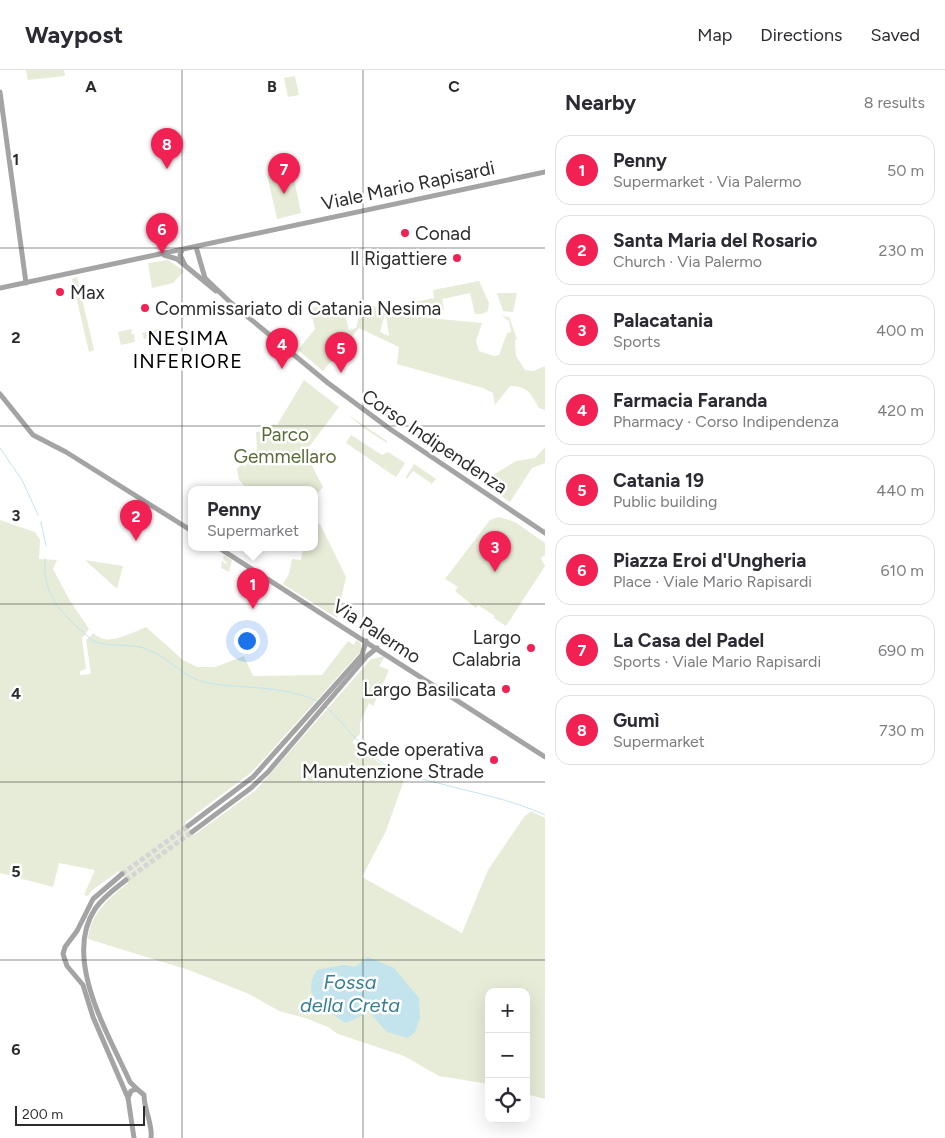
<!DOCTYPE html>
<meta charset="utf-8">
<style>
body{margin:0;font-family:Figtree,sans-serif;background:#f2f2f3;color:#2b2b33}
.controls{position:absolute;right:15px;bottom:15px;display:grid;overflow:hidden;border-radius:10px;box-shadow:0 5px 20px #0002}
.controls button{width:45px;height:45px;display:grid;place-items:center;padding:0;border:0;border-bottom:1px solid #e1e1e2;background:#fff;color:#2b2b33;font:25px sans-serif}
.scale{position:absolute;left:15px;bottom:12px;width:130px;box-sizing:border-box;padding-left:5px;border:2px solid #2c2c2c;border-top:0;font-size:14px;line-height:18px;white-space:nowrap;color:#2c2c2c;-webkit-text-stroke:4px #fff;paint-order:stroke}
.you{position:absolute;left:246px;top:570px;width:18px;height:18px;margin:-12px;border:4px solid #fff;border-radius:50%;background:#1a73e8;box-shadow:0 0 0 8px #1a73e833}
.badge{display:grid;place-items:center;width:32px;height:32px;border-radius:50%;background:#f12153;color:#fff;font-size:16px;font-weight:700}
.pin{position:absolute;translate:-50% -41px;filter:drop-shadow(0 1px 2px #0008)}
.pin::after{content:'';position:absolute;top:26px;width:18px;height:15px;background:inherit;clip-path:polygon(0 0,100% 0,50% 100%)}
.popup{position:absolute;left:188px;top:416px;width:130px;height:65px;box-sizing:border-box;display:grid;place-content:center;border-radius:10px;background:#fff;filter:drop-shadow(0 1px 4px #0005);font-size:16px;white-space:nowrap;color:#7c7c81}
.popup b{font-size:19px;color:#2b2b33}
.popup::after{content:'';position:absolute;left:50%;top:100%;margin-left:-10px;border:10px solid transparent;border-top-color:#fff}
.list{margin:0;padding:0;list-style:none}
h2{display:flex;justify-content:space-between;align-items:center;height:65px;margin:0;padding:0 20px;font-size:21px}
h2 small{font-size:16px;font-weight:400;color:#7c7c81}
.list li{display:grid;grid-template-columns:32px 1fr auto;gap:15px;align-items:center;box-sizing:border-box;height:70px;margin:0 10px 10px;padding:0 10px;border:1px solid #e1e1e2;border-radius:15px}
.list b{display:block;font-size:19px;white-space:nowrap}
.list p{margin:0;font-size:16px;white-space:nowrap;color:#7c7c81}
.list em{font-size:16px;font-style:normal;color:#7c7c81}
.icon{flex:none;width:28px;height:28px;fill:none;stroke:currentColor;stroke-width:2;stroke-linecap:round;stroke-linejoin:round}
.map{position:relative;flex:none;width:545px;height:1068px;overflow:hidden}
header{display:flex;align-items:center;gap:30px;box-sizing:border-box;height:70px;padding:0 25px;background:#fff;border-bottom:1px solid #e1e1e2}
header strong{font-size:24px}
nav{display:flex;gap:28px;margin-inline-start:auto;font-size:18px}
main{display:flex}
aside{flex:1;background:#fff}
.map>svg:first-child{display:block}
</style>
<header>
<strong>Waypost</strong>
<nav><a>Map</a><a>Directions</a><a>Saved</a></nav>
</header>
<main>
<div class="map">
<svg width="545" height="1068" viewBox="0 0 545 1068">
<rect width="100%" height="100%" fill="#fff"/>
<g fill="#e6ecd8">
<path d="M26 0H64L65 6 28 10Z"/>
<path d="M295 6 299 25 288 27 284 8Z"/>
<path d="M292 99 301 143 277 149 267 104Z"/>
<path d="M168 190 184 201 173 213 152 218 148 193Z"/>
<path d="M77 207 94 280 89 282 72 209Z"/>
<path d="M479 211 489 233 488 241 482 244H475L470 223 442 229 444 240 413 237 398 232 405 234 434 228 433 220Z"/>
<path d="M497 223H517L513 242 503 241Z"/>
<path d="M363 233 386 240 380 262 389 266 386 246 397 244 396 240 429 248 482 253 476 271 479 281 494 286 499 285 507 263 511 262 509 251 502 246 509 247 517 269 515 270 516 286 525 300 534 301 545 296V340L539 338C531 324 528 316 510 316L495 335 493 323 483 318 397 294 399 277 359 258 323 301 298 280 315 259 310 238 319 236 325 239 343 236 349 260 356 258Z"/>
<path d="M132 259 131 264H134L135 272 121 275 118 262Z"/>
<path d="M157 259 158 266 144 269 142 263Z"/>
<path d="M304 310 339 337 305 382 323 417 314 428V420H248L239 410 237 399 243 392 245 397 257 379 256 362 268 361 273 354 277 355Z"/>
<path d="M347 344 387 371V373L365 359Z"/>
<path d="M351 365 382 385 388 382 405 393 396 407 346 373Z"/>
<path d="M545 377V393L532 398 510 432 461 399 487 409 516 391 535 388Z"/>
<path d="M414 394 436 409 431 415V413L413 401 407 409 406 407Z"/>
<path d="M499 447 515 452 545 473V485L541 488 545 496 506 556 494 548 495 546 478 535 476 538 455 521 458 517 445 509 490 450Z"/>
<path d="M314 449 321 456 346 507 337 548 283 514 289 504 292 489 301 490 303 478H314Z"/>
<path d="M0 450 35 462 40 470 39 489 57 490 53 499 69 529 89 559 82 568 86 599 80 601V605L91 604 86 570 94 563C107 578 130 563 146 557L183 590 197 597H215L244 586 253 606 322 605 348 571 354 575 356 570 361 573V581L252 702 185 752 194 765 256 720 371 589 385 586 379 596 389 600 373 636 369 633 360 653V664L352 672 386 698 405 707 386 761 362 807 462 863 488 800 524 747 531 741 545 748V1029L526 1024V922H489V1014L439 1006 404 986 338 964 328 957 305 948 279 941 249 924 189 900 88 869C90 844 110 827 128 813L119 801 92 820 88 826 84 825 95 800 59 793 53 817 0 803Z"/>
<path d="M224 485 232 490 229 502 221 498 222 490 225 494 227 493 223 489Z"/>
<path d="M85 490 123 496 117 519 116 518Z"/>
</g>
<path fill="#c3e4ed" d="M368 887 394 898 419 928 420 948 415 962 408 968 387 962 369 942 346 953C337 948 316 933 312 923 309 915 313 907 317 900L344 895 355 897Z"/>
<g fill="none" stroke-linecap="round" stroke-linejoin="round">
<g stroke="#c3e4ed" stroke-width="1">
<path d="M0 378 22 410 38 445"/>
<path d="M41 452 46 476"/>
<path d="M45 489C42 529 65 546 93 571 110 578 131 572 149 580 171 589 183 608 208 613 245 619 282 615 317 631"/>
<path d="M326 637C348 656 361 681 387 696 402 705 421 709 438 713 474 723 511 729 545 745"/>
</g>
<g stroke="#d5d5d5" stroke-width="5" stroke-dasharray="5 2.5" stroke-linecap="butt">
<path d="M122 804 188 756"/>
<path d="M126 810 192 762"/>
</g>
<g stroke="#a4a4a4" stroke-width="5">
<path d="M0 22 26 213"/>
<path d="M196 177 205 208 231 233 328 313 390 359 545 463"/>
<path d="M182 180 180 185 185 195"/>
<path d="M164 185 177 189 216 221"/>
<path d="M0 218 545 102"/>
<path d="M0 324 33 365 66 382 192 461"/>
<path d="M219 478 545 687"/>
<path d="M188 756 253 707 362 585 366 571"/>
<path d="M192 762 251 718 268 702 367 586 377 578"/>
<path d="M122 804 93 829 77 861 65 877 63 884 67 896 83 915 93 947 128 1028"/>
<path d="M126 810C115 819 103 827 95 839 62 889 109 965 130 1012L137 1019"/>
<path d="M134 1068 128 1028 131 1021 137 1019 144 1025C144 1040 153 1054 151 1068"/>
</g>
</g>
<path fill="none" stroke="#2c2c2c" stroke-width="1" stroke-opacity="0.55" d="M182 0V1068M363 0V1068M0 178H545M0 356H545M0 534H545M0 712H545M0 890H545"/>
<g fill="#f12153" stroke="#fff" stroke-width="2">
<circle cx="405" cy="163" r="5"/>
<circle cx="457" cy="188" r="5"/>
<circle cx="60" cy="222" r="5"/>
<circle cx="145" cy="238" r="5"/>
<circle cx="531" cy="578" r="5"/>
<circle cx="506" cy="619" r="5"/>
<circle cx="494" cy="690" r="5"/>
</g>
<g text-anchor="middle" stroke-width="5" stroke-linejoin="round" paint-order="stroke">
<g font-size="19" fill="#2c2c2c" stroke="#fff">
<text transform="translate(408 115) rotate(-12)" y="7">Viale Mario Rapisardi</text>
<text transform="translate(435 371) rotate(34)" y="7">Corso Indipendenza</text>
<text transform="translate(377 561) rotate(33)" y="7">Via Palermo</text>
</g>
<g font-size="19" fill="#2c2c2c" stroke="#fff" text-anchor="end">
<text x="415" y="170" text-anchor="start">Conad</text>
<text x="447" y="195">Il Rigattiere</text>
<text x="70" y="229" text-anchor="start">Max</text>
<text x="155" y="245" text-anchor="start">Commissariato di Catania Nesima</text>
<text x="521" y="574">Largo<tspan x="521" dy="22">Calabria</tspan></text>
<text x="496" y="626">Largo Basilicata</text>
<text x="484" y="686">Sede operativa<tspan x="484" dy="22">Manutenzione Strade</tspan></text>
</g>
<g font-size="19" fill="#586b37" stroke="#fff">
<text x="285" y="371">Parco<tspan x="285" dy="22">Gemmellaro</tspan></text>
</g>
<g font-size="20" letter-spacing="1" fill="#000" stroke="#fff">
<text x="188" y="275">NESIMA<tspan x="188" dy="23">INFERIORE</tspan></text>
</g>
<g font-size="20" font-style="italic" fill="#357f93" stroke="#fff">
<text x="350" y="919">Fossa<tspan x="350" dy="23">della Creta</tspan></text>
</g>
</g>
<g font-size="16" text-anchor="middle" font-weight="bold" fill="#2c2c2c" stroke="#fff" stroke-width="5" stroke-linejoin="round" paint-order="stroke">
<text x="91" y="22">A</text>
<text x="272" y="22">B</text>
<text x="454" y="22">C</text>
<text x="16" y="95">1</text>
<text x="16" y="273">2</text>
<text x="16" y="451">3</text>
<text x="16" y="629">4</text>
<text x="16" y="807">5</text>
<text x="16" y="985">6</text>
</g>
</svg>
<div class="controls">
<button>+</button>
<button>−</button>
<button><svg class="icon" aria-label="locate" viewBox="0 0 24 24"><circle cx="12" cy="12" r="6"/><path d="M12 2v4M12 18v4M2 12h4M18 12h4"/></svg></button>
</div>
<div class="scale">200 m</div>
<div class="you"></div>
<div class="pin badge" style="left:253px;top:539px">1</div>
<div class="popup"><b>Penny</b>Supermarket</div>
<div class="pin badge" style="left:136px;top:471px">2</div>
<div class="pin badge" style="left:495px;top:502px">3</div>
<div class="pin badge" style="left:282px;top:299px">4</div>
<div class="pin badge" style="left:341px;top:303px">5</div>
<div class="pin badge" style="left:162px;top:184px">6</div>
<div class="pin badge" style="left:284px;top:124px">7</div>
<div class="pin badge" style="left:167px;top:99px">8</div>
</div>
<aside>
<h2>Nearby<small>8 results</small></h2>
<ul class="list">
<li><span class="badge">1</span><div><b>Penny</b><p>Supermarket · Via Palermo</p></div><em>50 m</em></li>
<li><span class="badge">2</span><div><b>Santa Maria del Rosario</b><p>Church · Via Palermo</p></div><em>230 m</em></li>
<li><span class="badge">3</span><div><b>Palacatania</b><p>Sports</p></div><em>400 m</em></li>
<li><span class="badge">4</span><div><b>Farmacia Faranda</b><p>Pharmacy · Corso Indipendenza</p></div><em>420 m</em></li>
<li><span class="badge">5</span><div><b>Catania 19</b><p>Public building</p></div><em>440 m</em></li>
<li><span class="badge">6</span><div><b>Piazza Eroi d'Ungheria</b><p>Place · Viale Mario Rapisardi</p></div><em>610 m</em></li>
<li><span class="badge">7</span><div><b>La Casa del Padel</b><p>Sports · Viale Mario Rapisardi</p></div><em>690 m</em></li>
<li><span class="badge">8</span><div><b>Gumì</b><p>Supermarket</p></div><em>730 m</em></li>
</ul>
</aside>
</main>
